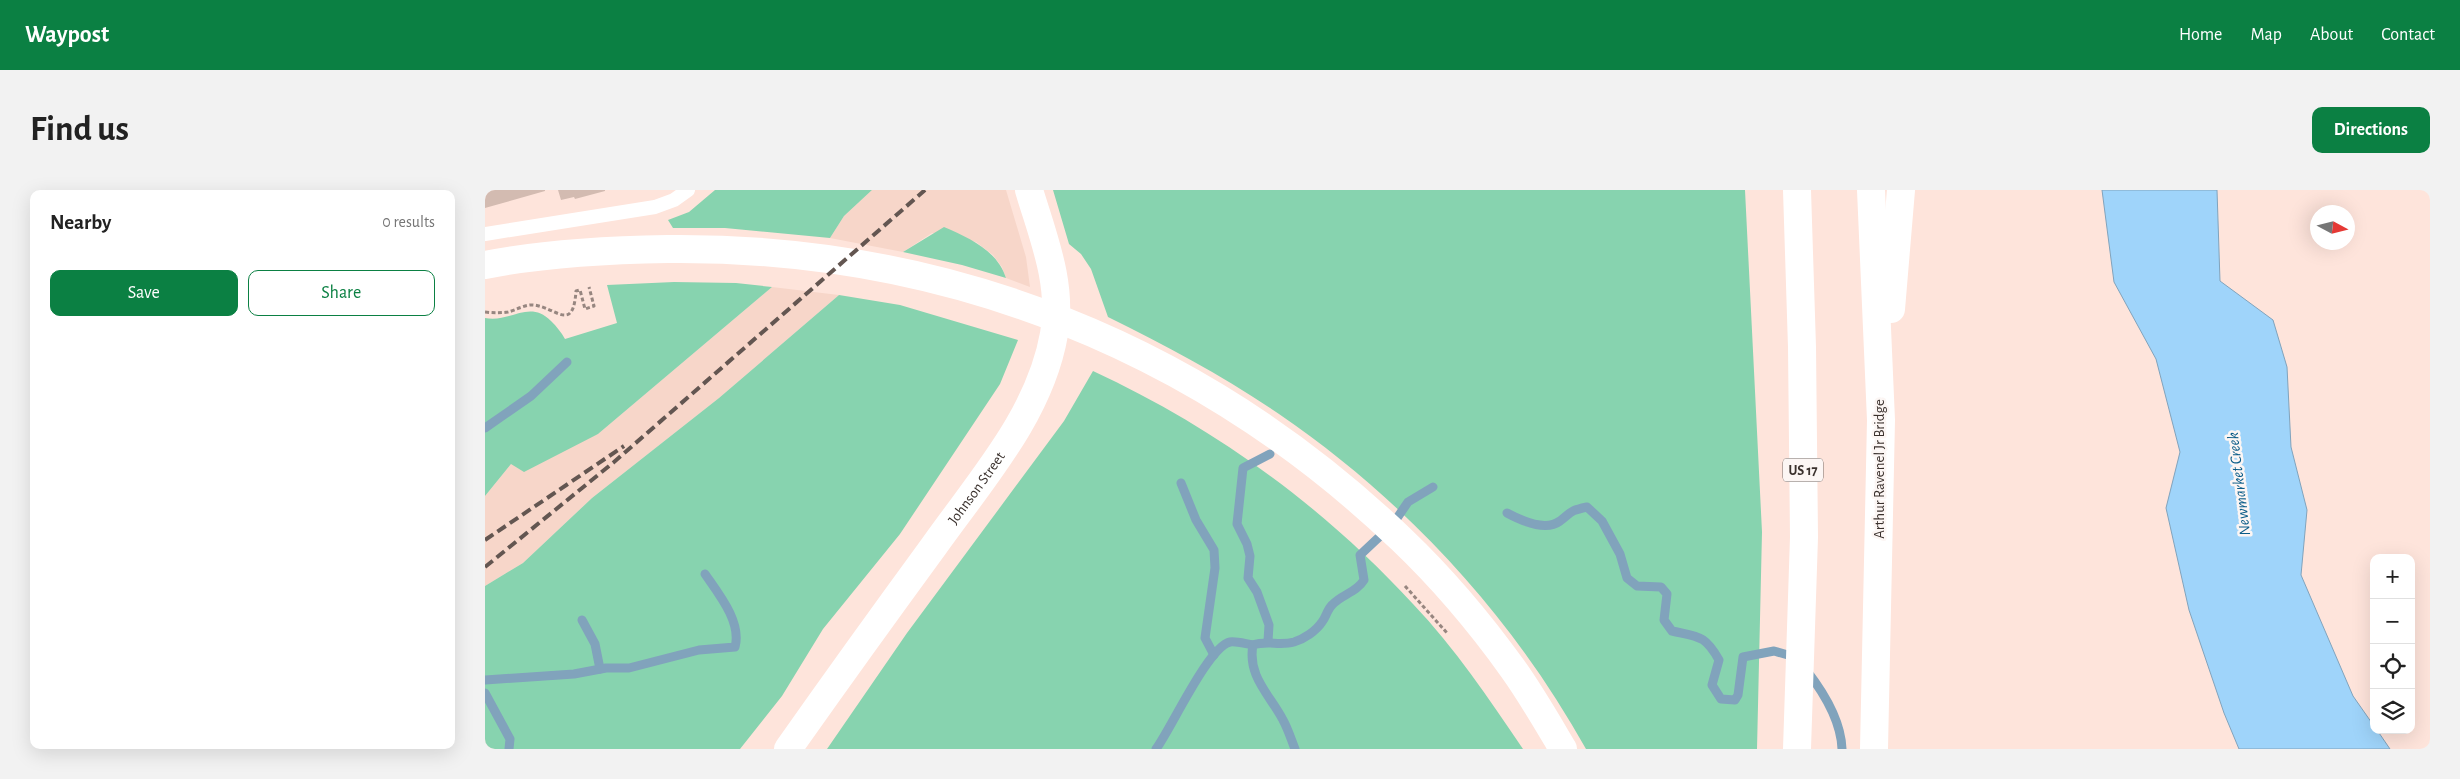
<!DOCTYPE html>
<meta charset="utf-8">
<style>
body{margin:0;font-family:"Alegreya Sans",sans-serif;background:#f2f2f2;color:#222}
.controls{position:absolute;right:15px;bottom:15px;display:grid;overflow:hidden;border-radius:10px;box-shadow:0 5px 20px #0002}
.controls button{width:45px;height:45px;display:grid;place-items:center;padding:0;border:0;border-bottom:1px solid #e0e0e0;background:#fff;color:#222;font:25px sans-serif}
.compass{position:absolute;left:1825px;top:15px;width:45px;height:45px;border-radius:50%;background:#fff;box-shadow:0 5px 20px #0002;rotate:97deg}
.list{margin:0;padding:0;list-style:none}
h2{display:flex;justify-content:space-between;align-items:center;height:65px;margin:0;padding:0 20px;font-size:21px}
h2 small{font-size:16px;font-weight:400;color:#767676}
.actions{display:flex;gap:10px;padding:15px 20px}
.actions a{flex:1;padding:11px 0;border:1px solid #0b8043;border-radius:10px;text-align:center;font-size:18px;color:#0b8043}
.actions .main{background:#0b8043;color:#fff}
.icon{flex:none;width:28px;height:28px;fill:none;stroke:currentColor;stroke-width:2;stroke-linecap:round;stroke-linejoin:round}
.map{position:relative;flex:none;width:1945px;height:559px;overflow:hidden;border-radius:10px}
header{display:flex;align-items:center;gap:30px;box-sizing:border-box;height:70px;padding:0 25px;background:#0b8043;color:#fff}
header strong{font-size:24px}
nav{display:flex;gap:28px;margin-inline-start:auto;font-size:18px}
.intro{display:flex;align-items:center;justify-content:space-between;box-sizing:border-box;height:120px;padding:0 30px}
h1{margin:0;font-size:35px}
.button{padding:12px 22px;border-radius:10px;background:#0b8043;color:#fff;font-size:18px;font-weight:700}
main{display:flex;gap:30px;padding:0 30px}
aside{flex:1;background:#fff;border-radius:10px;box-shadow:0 5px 20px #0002}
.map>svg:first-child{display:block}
</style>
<header>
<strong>Waypost</strong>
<nav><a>Home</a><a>Map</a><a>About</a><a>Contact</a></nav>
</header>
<div class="intro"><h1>Find us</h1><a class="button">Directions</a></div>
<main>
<aside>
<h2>Nearby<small>0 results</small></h2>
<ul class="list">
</ul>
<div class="actions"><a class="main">Save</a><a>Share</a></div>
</aside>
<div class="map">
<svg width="1945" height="559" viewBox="0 0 1945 559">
<rect width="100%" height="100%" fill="#fee4db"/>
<g fill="#f7d6c9">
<path d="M387 0H521L541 67 545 97 521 88 517 77 508 65 491 52 447 43 418 62 345 48 359 26Z"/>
<path d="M287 97 354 105 234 208 107 308 38 373 0 396V306L26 274 113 244Z"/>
</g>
<g fill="#87d3af">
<path d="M230 0H387L359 26 345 48 240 38H188L183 30 204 22Z"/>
<path d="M568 0H1260L1277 342 1272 559H1101C1027 426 920 310 794 224 740 187 682 156 623 127L606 79 596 64 584 54Z"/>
<path d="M459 37C484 48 512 60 521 88L477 75 418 62Z"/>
<path d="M189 92 251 93 287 97 113 244 39 282 26 274 0 306V128C26 133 44 109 66 131 72 137 76 142 80 149L132 133 122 95Z"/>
<path d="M354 105 415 115 533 150 515 194 415 344 338 439 297 506 255 559H0V396L38 373 107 308 234 208Z"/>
<path d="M608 181C729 237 838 316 928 414 970 458 1004 509 1038 559H342L422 443 579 231Z"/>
</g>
<path fill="#9fd4fa" stroke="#81a3bc" d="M1617 0H1732L1735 91 1788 130 1802 177 1806 257 1822 320 1816 385 1868 506 1889 536V540H1892L1905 559H1754L1739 523 1704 420 1681 318 1695 262 1671 169 1629 92Z"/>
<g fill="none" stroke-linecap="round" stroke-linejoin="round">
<g stroke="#81a3bc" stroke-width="9">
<path d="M0 238 46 206 82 172"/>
<path d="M696 293 711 330 729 360 730 378 720 448 729 465"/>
<path d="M1022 323C1035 330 1060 342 1075 331 1088 321 1084 321 1102 317L1117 331 1135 364 1142 388 1152 396 1176 397 1182 404 1179 430 1187 441C1214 447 1220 445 1234 470L1227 495 1236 509 1250 510 1253 505 1258 467 1289 461 1310 467"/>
<path d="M97 430 110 454 115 479"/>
<path d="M783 451 784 435 772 402 763 388 765 366 762 354 752 334 758 278 785 264"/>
<path d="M1322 481C1339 503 1356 530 1357 559"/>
<path d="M0 490 89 484 121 478H144L214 460 250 457C257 432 233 403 220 384"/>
<path d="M0 503 25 549 24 559"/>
<path d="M671 559C686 539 723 457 745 452 751 451 761 454 768 455"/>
<path d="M810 559C806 549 803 539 798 530 785 505 762 486 768 455 782 450 794 456 809 452 819 449 831 441 837 432 841 427 842 420 847 415 857 404 871 403 879 390L875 365 908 334 923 312 948 297"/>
</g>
</g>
<g fill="#d3bbb1">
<path d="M0 0H60V1L0 18Z"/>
<path d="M73 0H120V1L90 9 89 7 76 10Z"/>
</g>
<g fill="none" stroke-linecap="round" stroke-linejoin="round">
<g stroke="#978680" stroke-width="3" stroke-dasharray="4 2.5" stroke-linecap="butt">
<path d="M0 122C8 123 15 123 23 122 31 120 41 114 49 115 72 118 88 143 91 101L95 100 100 119 109 116 104 97"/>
<path d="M920 396 962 443"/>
</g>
<path stroke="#fff" stroke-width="14" d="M0 44 170 17 189 10 203 0"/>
<path stroke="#fff" stroke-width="28" id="s1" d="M303 559C351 491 400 423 449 356 495 291 555 225 569 144 578 94 558 47 544 0"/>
<g stroke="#fff" stroke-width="28">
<path d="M1312 0 1317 157 1319 347 1312 559"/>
<path d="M1386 0 1396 230 1389 559"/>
<path d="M0 75C60 63 122 60 183 59 461 56 715 157 916 349 957 388 995 433 1028 479 1046 504 1062 532 1078 559"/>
<path d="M1406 119 1416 0"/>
</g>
<g stroke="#635651" stroke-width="4" stroke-dasharray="10 5" stroke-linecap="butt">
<path d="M0 350 139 256"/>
<path d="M0 377 129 272 440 0"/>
</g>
</g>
<g text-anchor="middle" stroke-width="5" stroke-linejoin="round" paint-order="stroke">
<rect fill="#fcf6f4" stroke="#746c69" stroke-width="1" x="1298" y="268.5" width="40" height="23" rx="4"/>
<g font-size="14" font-weight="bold" fill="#3a312d">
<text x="1318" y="285">US 17</text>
</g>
<g font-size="15" fill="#3a312d" stroke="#fcf6f4">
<text transform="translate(1394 279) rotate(-90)" y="5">Arthur Ravenel Jr Bridge</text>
<text dy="5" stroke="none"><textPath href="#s1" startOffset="322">Johnson Street</textPath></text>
</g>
<g font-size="16" font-style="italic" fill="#0a5c88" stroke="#fcf6f4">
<text transform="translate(1753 294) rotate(-97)" y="6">Newmarket Creek</text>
</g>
</g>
</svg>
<div class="controls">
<button>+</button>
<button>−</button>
<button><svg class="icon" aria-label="locate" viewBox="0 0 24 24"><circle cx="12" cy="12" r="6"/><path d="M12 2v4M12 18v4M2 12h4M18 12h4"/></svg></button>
<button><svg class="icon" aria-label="layers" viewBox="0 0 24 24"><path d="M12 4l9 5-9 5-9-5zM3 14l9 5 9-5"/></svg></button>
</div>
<svg class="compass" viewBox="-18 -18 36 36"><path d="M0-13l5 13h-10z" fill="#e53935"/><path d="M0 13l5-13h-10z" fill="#767676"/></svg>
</div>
</main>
